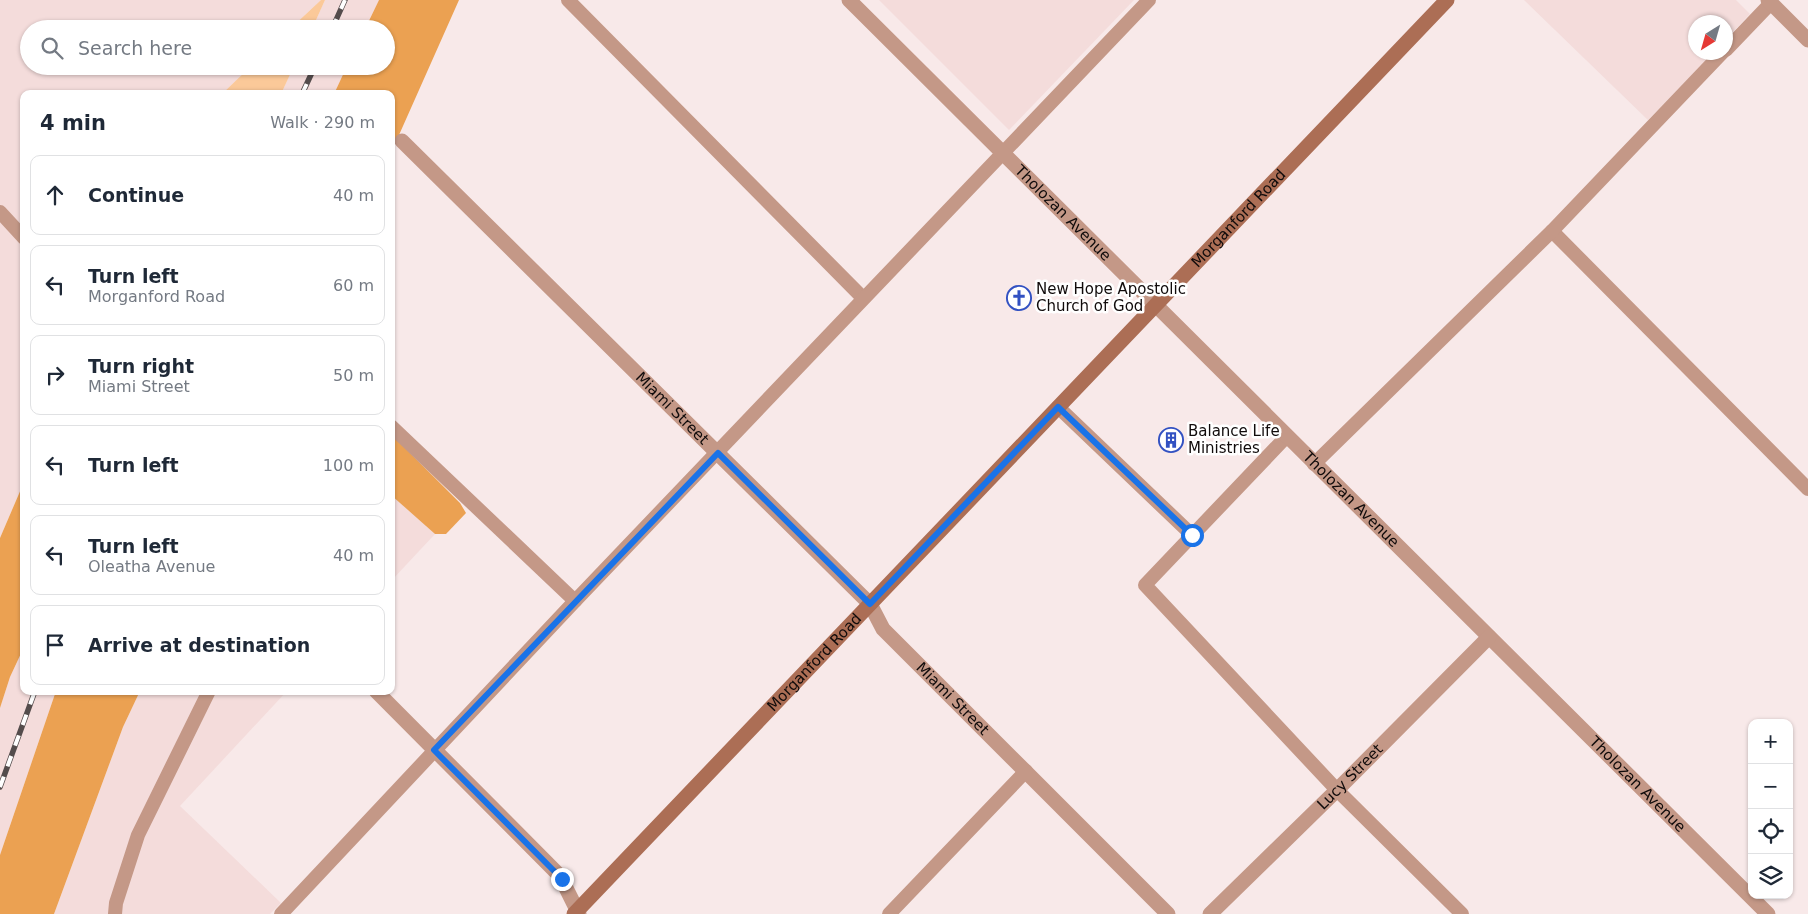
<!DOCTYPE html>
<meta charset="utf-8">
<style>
body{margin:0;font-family:"DejaVu Sans",sans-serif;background:#f6f6f7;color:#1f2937}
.controls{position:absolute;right:15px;bottom:15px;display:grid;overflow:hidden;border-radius:10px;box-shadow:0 1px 4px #0004}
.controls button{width:45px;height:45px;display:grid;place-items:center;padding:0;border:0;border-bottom:1px solid #e0e1e3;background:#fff;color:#1f2937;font:25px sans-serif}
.compass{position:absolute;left:1688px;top:15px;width:45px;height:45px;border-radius:50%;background:#fff;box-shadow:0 1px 4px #0004;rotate:217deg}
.stop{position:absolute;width:15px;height:15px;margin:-11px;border:4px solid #1a73e8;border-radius:50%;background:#fff}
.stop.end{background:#1a73e8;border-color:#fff;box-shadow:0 1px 5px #0008}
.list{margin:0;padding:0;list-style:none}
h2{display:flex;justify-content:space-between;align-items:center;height:65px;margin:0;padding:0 20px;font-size:21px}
h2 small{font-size:16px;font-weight:400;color:#747a83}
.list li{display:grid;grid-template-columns:32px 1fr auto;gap:15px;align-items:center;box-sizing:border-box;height:80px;margin:0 10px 10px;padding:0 10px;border:1px solid #e0e1e3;border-radius:10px}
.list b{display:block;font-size:19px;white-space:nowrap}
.list p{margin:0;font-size:16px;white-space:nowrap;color:#747a83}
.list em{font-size:16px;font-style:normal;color:#747a83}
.icon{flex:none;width:28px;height:28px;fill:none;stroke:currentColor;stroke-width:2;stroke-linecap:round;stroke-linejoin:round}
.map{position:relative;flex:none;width:1808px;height:914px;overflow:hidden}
.search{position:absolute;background:#fff;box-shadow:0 1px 4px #0004;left:20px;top:20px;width:375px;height:55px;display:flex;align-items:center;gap:12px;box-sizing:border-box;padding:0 18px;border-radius:28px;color:#747a83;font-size:19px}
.panel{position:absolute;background:#fff;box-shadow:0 1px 4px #0004;left:20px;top:90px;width:375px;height:605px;border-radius:10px}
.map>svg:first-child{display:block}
</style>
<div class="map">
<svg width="1808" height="914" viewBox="0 0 1808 914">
<rect width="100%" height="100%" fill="#f8e9e9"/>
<g fill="#f4dcdb">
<path d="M0 0H321L290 29H29V66H251L222 94H24V482L0 538Z"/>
<path d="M325 0H379L365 29H312Z"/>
<path d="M879 0H1134L1009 130Z"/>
<path d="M1524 0H1736L1750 14 1726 39V22H1696V52L1713 53 1648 120Z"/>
<path d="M294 66H347L334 94H281Z"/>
<path d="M391 495 435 534 391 581Z"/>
<path d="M24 647V691H56L0 855V708L10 677Z"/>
<path d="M140 691H287L180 806 281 903 270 914H54L123 727Z"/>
</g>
<g fill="#fbc999">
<path d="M321 0H325L312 29H290Z"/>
<path d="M251 66H294L281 94H222Z"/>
</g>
<g fill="#eba152">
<path d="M379 0H459L391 153V94H334L347 66H386V29H365Z"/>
<path d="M391 434 460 503 466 513 446 534H435L391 495Z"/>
<path d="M24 482V647L10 677 0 708V538Z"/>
<path d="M56 691H140L123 727 54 914H0V855Z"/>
</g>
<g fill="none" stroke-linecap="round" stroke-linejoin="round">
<g stroke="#c49887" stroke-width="14">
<path d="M568 0 863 298"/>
<path d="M1726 50 1771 3"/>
<path d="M0 212 24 238"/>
<path d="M1552 231 1808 489"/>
<path d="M1058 407 1192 535"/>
<path d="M391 426 575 601"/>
<path d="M1287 436 1145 585 1337 790 1462 914"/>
<path d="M1314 464 1552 231 1723 52"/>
<path d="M115 914 116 903 138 835 209 691"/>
<path d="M281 914 575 601 1149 0"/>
<path d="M889 914 1026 771"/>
</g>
<g stroke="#c49887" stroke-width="15">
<path id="s1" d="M849 0 1768 914"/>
<path d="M1768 0 1808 40"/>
<path id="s2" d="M402 141 870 604 883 629 1168 914"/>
<path d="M376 691 560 876 579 914"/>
<path id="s3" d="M1210 914 1337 790 1489 637"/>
</g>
<path stroke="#ac6e55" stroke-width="15" id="s4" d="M574 914 1447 0"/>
<defs>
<g id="rail">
<path d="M332 29 345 0"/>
<path d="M302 94 315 66"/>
<path d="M0 787 35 691"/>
</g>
</defs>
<use href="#rail" stroke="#544c4c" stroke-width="5.5"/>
<use href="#rail" stroke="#fff" stroke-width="4" stroke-dasharray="11" stroke-linecap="butt"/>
</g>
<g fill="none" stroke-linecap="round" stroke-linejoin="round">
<path stroke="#1a73e8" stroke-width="6" d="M562 879 434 750 718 453 870 604 1058 407 1192 535"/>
</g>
<defs>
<symbol id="church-ring" viewBox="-11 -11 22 22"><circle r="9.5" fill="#fff" stroke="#3251c2" stroke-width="1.5"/><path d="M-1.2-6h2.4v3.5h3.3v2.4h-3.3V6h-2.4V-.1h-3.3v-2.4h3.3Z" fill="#3251c2"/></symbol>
<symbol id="building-ring" viewBox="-11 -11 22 22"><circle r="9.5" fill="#fff" stroke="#3251c2" stroke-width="1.5"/><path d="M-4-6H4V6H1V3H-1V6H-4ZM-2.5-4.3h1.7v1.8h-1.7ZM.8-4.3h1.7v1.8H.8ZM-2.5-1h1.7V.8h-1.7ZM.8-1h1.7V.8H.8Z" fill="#3251c2"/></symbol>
</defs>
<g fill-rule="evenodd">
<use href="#church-ring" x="1005" y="284" width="28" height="28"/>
<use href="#building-ring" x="1157" y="426" width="28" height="28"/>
</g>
<g text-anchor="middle" stroke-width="5" stroke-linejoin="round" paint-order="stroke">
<g font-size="15" fill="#100b0b" stroke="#fff">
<text dy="5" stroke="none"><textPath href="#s1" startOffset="302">Tholozan Avenue</textPath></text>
<text dy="5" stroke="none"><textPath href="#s4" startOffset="962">Morganford Road</textPath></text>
<text dy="5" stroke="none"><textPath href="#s2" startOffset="380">Miami Street</textPath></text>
<text dy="5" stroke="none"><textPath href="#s1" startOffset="708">Tholozan Avenue</textPath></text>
<text dy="5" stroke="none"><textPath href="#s4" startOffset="348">Morganford Road</textPath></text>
<text dy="5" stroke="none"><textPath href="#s2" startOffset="785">Miami Street</textPath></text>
<text dy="5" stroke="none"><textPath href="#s3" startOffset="196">Lucy Street</textPath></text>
<text dy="5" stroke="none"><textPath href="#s1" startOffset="1112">Tholozan Avenue</textPath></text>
</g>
<g font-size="15" fill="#100b0b" stroke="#fff" text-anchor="start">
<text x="1036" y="294">New Hope Apostolic<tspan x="1036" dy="17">Church of God</tspan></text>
<text x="1188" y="436">Balance Life<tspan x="1188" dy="17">Ministries</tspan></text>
</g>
</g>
</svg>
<div class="controls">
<button>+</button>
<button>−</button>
<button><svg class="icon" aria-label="locate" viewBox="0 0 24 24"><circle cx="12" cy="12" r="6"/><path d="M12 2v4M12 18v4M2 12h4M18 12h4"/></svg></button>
<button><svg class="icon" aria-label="layers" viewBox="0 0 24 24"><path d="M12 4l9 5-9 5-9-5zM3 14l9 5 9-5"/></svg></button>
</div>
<svg class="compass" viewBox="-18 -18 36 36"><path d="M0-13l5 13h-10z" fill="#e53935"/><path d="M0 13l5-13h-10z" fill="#747a83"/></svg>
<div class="stop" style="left:1192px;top:535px"></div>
<div class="stop end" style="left:562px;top:879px"></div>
<div class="search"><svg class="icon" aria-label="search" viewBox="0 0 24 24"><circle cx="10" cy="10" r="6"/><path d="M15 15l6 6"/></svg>Search here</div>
<section class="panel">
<h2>4 min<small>Walk · 290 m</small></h2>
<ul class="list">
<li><svg class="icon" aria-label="ahead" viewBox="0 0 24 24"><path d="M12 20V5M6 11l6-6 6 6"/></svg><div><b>Continue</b></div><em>40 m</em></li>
<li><svg class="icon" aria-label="left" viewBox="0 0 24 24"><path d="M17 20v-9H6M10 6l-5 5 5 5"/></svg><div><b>Turn left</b><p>Morganford Road</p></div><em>60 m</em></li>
<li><svg class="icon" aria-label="right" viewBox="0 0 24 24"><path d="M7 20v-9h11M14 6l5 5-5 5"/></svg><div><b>Turn right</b><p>Miami Street</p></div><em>50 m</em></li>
<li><svg class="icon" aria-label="left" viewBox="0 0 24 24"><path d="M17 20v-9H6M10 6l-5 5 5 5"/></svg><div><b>Turn left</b></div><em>100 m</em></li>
<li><svg class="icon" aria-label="left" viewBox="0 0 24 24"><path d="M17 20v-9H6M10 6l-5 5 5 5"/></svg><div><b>Turn left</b><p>Oleatha Avenue</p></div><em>40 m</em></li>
<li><svg class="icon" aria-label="arrive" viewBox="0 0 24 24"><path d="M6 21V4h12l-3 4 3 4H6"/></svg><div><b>Arrive at destination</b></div></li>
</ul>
</section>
</div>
